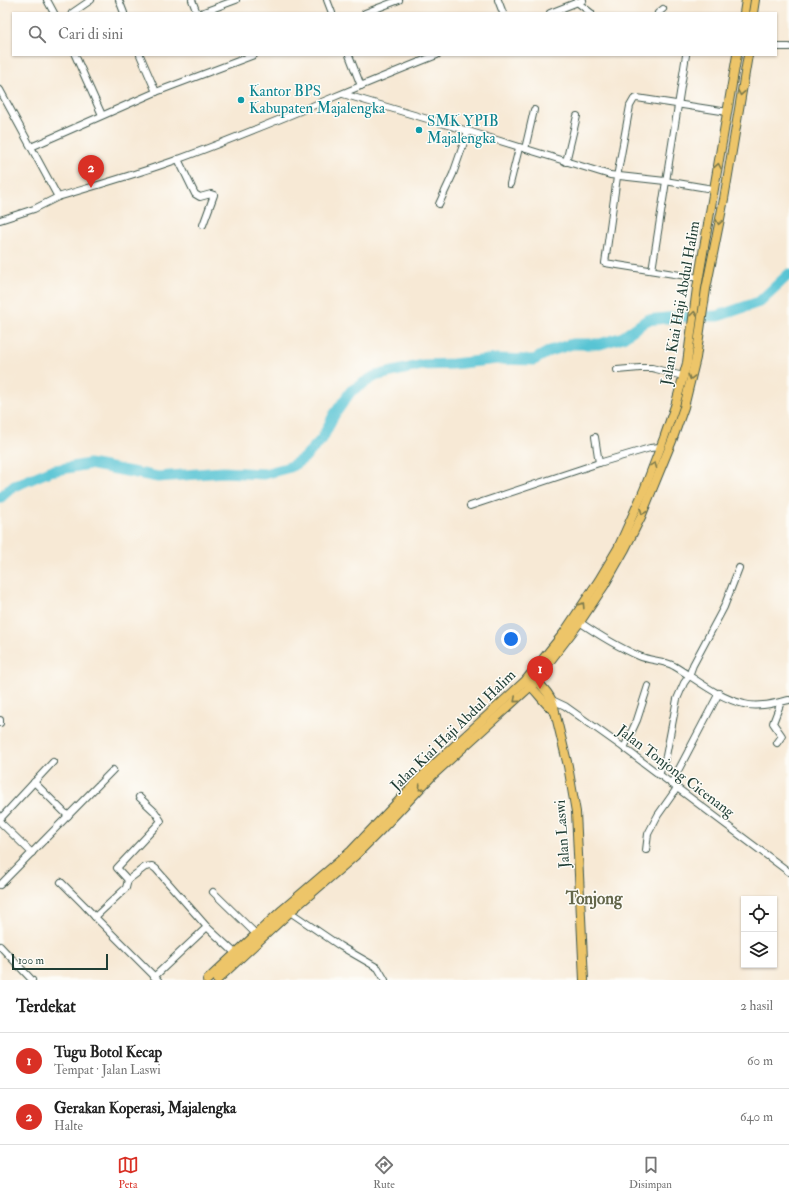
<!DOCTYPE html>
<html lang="id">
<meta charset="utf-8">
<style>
body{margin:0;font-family:"IM FELL Double Pica",serif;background:#f2f2f2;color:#222}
.controls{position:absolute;right:12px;bottom:12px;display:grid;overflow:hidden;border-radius:0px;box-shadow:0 1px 3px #0004}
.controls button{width:36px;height:36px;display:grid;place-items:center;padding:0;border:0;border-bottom:1px solid #e0e0e0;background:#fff;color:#222;font:20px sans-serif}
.scale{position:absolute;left:12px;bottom:10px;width:96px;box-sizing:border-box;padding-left:4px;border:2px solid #1f3d34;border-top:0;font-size:11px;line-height:14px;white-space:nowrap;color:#1f3d34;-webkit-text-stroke:3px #fdfcf7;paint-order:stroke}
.you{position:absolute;left:511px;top:639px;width:14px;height:14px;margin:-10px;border:3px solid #fff;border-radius:50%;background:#1a73e8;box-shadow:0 0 0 6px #1a73e833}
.badge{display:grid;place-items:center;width:26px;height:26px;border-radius:50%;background:#d93025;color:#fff;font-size:13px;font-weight:700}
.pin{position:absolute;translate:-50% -33px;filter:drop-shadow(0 1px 2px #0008)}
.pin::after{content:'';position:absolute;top:21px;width:14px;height:12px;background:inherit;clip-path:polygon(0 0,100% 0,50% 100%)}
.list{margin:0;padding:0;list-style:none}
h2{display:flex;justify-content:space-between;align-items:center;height:52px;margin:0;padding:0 16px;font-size:17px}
h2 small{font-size:13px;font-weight:400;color:#767676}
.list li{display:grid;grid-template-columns:26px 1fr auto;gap:12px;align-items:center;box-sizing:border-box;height:56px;padding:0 16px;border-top:1px solid #e0e0e0}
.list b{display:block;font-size:15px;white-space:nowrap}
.list p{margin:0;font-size:13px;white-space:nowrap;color:#767676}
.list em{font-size:13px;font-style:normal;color:#767676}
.icon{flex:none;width:22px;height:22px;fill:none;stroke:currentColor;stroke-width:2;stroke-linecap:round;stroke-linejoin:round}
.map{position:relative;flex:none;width:789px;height:980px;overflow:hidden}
.search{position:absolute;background:#fff;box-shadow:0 1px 3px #0004;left:12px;right:12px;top:12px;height:44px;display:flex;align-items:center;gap:10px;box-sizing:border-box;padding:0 14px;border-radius:0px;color:#767676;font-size:15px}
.sheet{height:164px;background:#fff}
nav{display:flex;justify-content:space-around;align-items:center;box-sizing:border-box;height:56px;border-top:1px solid #e0e0e0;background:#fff;font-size:11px;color:#767676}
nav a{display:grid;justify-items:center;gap:2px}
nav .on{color:#d93025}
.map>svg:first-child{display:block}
</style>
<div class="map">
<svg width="789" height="980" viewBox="0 0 789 980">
<rect width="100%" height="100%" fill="#fdfcf7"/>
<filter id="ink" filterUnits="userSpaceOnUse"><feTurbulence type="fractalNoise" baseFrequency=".025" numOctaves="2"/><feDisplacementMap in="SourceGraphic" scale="8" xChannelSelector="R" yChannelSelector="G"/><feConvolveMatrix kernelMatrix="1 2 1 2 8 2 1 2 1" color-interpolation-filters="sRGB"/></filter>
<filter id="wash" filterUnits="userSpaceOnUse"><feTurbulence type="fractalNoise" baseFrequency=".012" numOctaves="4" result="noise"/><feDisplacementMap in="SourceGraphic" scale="16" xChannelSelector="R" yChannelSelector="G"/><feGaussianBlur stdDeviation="0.9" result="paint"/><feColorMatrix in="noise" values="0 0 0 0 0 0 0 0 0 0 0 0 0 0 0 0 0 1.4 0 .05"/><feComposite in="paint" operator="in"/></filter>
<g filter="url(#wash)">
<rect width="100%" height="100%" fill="#f7e9d5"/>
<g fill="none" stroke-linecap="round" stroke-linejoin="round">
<path stroke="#59c4d4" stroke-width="11" d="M0 498 12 487 50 471 89 464 158 477 223 472 264 474 290 467 304 458 322 439 334 415 351 391 375 376 422 365 453 364 497 359 534 360 550 351 572 344H600L623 337 647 320 676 317 718 316 759 302 789 274"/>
</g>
</g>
<g filter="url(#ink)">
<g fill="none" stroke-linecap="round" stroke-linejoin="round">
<defs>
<g id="minor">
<path d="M47 0 54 13"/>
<path d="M119 0 124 13"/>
<path d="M192 0 197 13"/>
<path d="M327 0 332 13"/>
<path d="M498 0 503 13"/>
<path d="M577 2 591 13"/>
<path d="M72 13 91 0"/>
<path d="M201 13 236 0"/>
<path d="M365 13 399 0"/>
<path d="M550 13 583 0"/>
<path d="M658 13 663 9"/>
<path d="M776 47H789"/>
<path d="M75 55 102 115"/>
<path d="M140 55 156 92"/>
<path d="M349 55 361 86"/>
<path d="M0 90 58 197C98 185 137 174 176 160 264 128 350 89 437 55"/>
<path d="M343 94 468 131 610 175 665 181 713 189"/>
<path d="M31 147 156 92 254 55"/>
<path d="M525 149 534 110"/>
<path d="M178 159 195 194 200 197 211 194 214 195 203 225"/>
<path d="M566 162 577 116"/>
<path d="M510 184 519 148"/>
<path d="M439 204 453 174 468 131"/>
<path d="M0 220 34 209 58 197"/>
<path d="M652 270 686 55"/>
<path d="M699 278 605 263 617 177 630 106 634 99 637 98 728 112"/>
<path d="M617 370 640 368H652L683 376"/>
<path d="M595 437 599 463 650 448 660 447"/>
<path d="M470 506 599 463"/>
<path d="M578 621C597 634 618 647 639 656 650 661 663 660 674 666 696 679 718 698 744 704 758 708 775 703 789 700"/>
<path d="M550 699 565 706 624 748 789 872"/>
<path d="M0 720V723"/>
<path d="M777 743 782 736 773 723 781 702"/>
<path d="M624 748 637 720 648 686"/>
<path d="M659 775 666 756 677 699 684 683 689 676 693 665 724 607 739 568"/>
<path d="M34 782 68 816"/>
<path d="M671 784 719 693"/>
<path d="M0 819 53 762"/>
<path d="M0 822 32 853"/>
<path d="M646 850 648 834 658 815 677 788"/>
<path d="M128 880 117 868 161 821 155 812 139 797"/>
<path d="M61 882 84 905 95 917"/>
<path d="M0 885 113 770"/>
<path d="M213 892 256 934"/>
<path d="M290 912 340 946 378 968 385 980"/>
<path d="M0 946 32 980"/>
<path d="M154 977 207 927"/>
<path d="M158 980 95 917 126 888 128 880 145 867 152 866 156 869 207 927 235 953"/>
</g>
<g id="major">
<path d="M744 13 746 0"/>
<path d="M753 13 755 0"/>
<path d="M533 677C543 687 554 698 555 712L568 766 576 812 584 980"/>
<path d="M527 683C538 692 544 704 555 712"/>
<path d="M207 980 282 910 351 851 428 770 525 681 563 634 599 580 618 548 644 490 664 438 675 406 687 363 697 288 737 55"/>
<path d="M217 980 290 912 355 856 379 832 433 775 531 686 580 622 604 586 625 549 641 517 672 441 684 407 696 358 706 289 724 199 748 55"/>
</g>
</defs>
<use href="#minor" stroke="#3f574c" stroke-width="8"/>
<use href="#major" stroke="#3f574c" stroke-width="10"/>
<use href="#minor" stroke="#fff" stroke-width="6"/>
<use href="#major" stroke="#edc569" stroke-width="8"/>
</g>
<defs><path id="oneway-chevron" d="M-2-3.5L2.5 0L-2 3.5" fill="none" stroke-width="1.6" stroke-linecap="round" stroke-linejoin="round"/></defs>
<g stroke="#7c7a4c">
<use href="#oneway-chevron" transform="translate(741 93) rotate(100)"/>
<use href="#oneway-chevron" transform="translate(718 166) rotate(-80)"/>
<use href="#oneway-chevron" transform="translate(719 222) rotate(101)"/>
<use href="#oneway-chevron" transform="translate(694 314) rotate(-83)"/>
<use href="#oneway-chevron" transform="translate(691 377) rotate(104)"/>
<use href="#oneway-chevron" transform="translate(654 465) rotate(-69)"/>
<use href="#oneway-chevron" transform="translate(643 512) rotate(112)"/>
<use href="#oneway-chevron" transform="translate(582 605) rotate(-57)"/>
<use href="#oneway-chevron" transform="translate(516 700) rotate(139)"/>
<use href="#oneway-chevron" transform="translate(421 788) rotate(133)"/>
</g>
</g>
<g fill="#0f9aa8" stroke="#fdfcf7" stroke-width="1.5">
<circle cx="241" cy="100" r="4"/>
<circle cx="419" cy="130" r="4"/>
</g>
<g text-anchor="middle" stroke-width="3" stroke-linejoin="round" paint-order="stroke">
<g font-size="15" fill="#0d838f" stroke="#fdfcf7" text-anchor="start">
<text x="249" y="96">Kantor BPS<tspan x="249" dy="17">Kabupaten Majalengka</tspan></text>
<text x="427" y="126">SMK YPIB<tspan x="427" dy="17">Majalengka</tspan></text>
</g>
<g font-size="15" fill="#1f3d34" stroke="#fdfcf7">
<text transform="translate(680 303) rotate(-80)" y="5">Jalan Kiai Haji Abdul Halim</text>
<text transform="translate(453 730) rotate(-44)" y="5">Jalan Kiai Haji Abdul Halim</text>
<text transform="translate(676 771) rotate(37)" y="5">Jalan Tonjong Cicenang</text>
<text transform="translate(562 834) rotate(-94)" y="5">Jalan Laswi</text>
</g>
<g font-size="17" font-weight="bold" fill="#64674b" stroke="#fdfcf7">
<text x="594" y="904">Tonjong</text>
</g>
</g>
</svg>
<div class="controls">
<button><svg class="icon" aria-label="locate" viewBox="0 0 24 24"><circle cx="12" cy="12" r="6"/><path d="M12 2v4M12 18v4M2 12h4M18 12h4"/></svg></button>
<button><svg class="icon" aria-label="layers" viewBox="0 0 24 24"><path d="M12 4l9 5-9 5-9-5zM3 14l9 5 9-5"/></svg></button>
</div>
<div class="scale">100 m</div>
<div class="you"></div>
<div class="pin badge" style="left:540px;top:689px">1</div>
<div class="pin badge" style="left:91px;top:188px">2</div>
<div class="search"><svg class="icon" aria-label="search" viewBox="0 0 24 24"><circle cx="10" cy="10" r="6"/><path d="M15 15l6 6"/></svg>Cari di sini</div>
</div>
<section class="sheet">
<h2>Terdekat<small>2 hasil</small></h2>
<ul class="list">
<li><span class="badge">1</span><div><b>Tugu Botol Kecap</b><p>Tempat · Jalan Laswi</p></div><em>60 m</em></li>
<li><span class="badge">2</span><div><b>Gerakan Koperasi, Majalengka</b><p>Halte</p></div><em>640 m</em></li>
</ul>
</section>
<nav>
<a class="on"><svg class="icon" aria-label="map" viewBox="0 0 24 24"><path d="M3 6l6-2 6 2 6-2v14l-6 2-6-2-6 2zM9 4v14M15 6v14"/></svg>Peta</a>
<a><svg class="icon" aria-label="directions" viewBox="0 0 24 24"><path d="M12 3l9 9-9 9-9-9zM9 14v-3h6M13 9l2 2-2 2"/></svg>Rute</a>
<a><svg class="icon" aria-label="saved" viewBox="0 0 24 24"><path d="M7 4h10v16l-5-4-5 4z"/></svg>Disimpan</a>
</nav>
